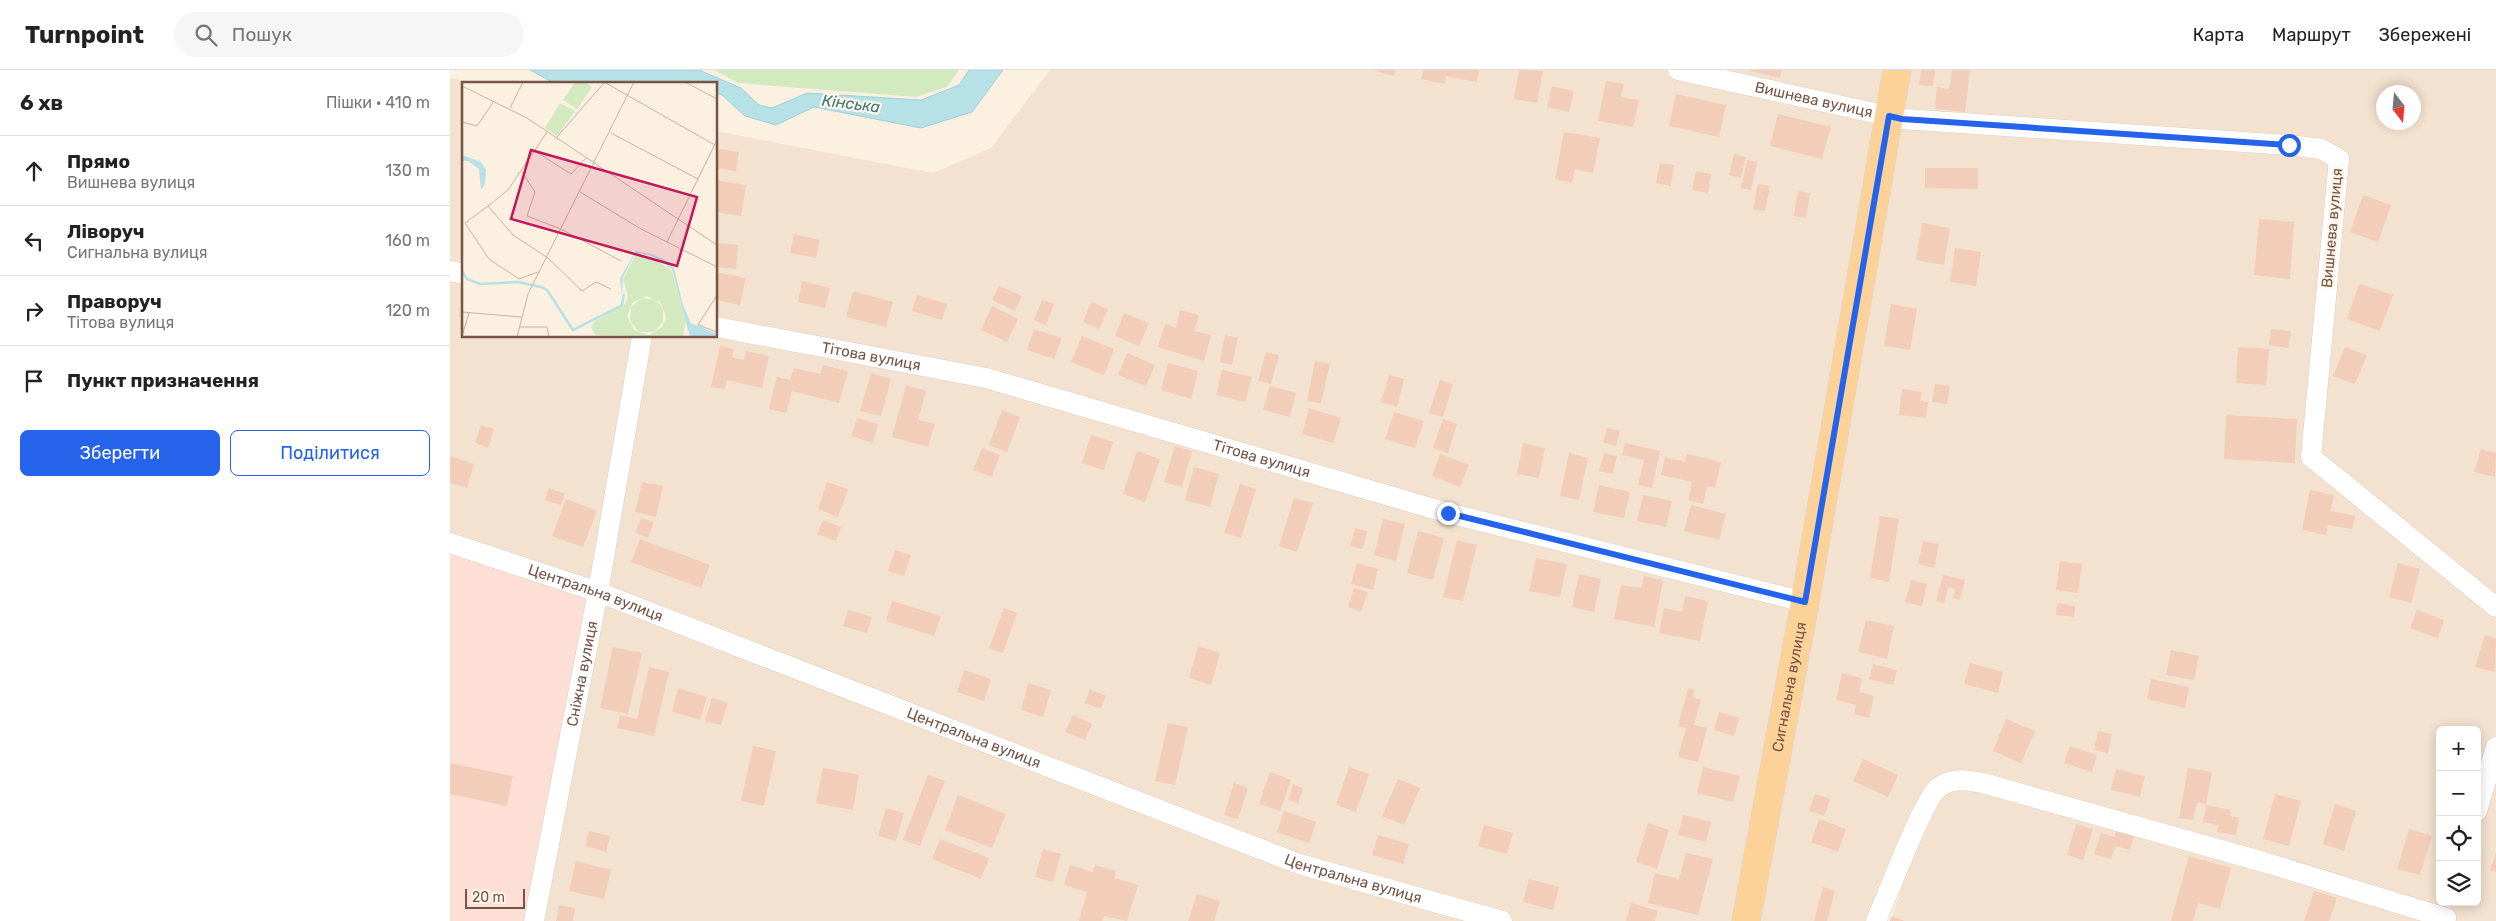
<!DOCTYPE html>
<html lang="uk">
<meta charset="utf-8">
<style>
body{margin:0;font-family:Rubik,sans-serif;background:#f6f6f6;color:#222}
.controls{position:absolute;right:15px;bottom:15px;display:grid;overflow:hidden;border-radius:8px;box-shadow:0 2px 12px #0003}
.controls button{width:45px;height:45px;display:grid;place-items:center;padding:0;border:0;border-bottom:1px solid #e0e0e0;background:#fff;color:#222;font:25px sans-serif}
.compass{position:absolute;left:1926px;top:15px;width:45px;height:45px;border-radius:50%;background:#fff;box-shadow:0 2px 12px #0003;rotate:164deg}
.scale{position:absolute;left:15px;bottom:12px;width:60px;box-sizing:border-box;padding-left:5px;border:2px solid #745548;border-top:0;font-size:14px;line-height:18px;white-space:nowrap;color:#745548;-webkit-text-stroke:4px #fff5e8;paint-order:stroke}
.stop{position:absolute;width:15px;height:15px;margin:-11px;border:4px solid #2563eb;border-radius:50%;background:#fff}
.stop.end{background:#2563eb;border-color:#fff;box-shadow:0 1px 5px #0008}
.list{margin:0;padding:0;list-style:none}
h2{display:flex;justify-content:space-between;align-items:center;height:65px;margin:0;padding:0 20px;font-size:21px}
h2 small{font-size:16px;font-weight:400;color:#767676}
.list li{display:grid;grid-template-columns:32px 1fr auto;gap:15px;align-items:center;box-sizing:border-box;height:70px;padding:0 20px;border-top:1px solid #e0e0e0}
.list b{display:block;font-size:19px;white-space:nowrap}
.list p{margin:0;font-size:16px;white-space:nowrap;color:#767676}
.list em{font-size:16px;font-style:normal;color:#767676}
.actions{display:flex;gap:10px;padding:15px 20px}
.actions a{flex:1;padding:11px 0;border:1px solid #2563eb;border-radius:8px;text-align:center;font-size:18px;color:#2563eb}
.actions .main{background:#2563eb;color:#fff}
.icon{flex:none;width:28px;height:28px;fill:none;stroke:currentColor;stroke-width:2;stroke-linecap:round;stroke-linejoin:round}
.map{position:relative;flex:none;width:2046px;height:851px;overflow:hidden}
header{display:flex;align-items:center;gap:30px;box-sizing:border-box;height:70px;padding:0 25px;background:#fff;border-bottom:1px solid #e0e0e0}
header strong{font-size:24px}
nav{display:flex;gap:28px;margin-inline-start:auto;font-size:18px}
.search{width:350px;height:45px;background:#f6f6f6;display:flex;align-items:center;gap:12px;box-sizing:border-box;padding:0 18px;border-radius:28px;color:#767676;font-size:19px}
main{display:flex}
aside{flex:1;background:#fff}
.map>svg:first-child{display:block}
</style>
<header>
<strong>Turnpoint</strong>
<div class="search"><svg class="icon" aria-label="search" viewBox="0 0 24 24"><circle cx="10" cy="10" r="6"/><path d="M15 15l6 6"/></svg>Пошук</div>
<nav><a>Карта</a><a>Маршрут</a><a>Збережені</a></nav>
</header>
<main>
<aside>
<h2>6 хв<small>Пішки · 410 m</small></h2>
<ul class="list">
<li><svg class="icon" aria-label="ahead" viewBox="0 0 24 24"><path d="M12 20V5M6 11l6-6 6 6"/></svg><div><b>Прямо</b><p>Вишнева вулиця</p></div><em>130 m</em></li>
<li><svg class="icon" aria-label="left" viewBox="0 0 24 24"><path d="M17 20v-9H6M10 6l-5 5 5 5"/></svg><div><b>Ліворуч</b><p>Сигнальна вулиця</p></div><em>160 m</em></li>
<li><svg class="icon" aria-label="right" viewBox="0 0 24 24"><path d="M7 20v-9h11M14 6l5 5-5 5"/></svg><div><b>Праворуч</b><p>Тітова вулиця</p></div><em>120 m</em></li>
<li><svg class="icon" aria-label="arrive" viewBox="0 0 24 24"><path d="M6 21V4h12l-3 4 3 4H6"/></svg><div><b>Пункт призначення</b></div></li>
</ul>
<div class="actions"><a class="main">Зберегти</a><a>Поділитися</a></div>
</aside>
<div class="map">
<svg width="2046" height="851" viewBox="0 0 2046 851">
<rect width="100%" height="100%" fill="#fcf1e1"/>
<g fill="#f4e2d0" fill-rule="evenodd">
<path d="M600 0H1218L1437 48 1354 529 999 440 538 305 266 254V61L483 103 541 78Z"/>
<path d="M1235 0H1445L1437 44Z"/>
<path d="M1448 0H2046V535L1863 386 1891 88 1452 47ZM1934 22H1964V52H1934Z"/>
<path d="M0 8 28 14H14V201L0 198Z"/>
<path d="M1440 48 1839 77 1887 90 1859 388 2046 540V672L2027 736V660H1990V832H1999L1995 846 1533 711 1486 717 1425 851H1310L1357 532Z"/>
<path d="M0 203 14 206V266H189L146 519 0 468Z"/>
<path d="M194 266H266L535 311 1353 533 1287 851H1039L849 792 150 521Z"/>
<path d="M149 525 1029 851H86Z"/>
<path d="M2046 682V851H1997L2002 832H2027V746Z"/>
<path d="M1509 710 1994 851H1441L1474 743Z"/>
</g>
<path fill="#fddfd5" d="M0 477 145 524 82 851H0Z"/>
<path fill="#d3eac0" d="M264 0H509L497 17 466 27 288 13Z"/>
<path fill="#b6e1e6" stroke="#9cd1d8" d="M80 0H249L291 18 309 35 322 38 357 23 471 30 509 15 519 0H553L522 42 471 58 364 37 326 55 295 46 272 25 266 23V14H106Z"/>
<g fill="#f2cdb9">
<path d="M922 0H945L944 6Z"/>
<path d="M973 0H1029L1027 12 996 6 995 14 971 9Z"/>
<path d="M1069 0 1093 1 1087 33 1064 29Z"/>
<path d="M1297 0H1332L1330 8Z"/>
<path d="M1471 0H1485L1483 16 1469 15Z"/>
<path d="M1502 0H1520L1515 42 1485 39 1487 17 1499 19Z"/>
<path d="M1156 11 1174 14 1171 27 1189 30 1183 57 1148 51Z"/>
<path d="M1102 16 1124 21 1119 42 1097 37Z"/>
<path d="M1226 24 1276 35 1269 67 1219 56Z"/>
<path d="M1328 44 1381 57 1372 89 1320 76Z"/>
<path d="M1114 62 1150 68 1143 103 1125 99 1122 113 1105 109Z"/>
<path d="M269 79 289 82 286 101 266 98Z"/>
<path d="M1284 84 1296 87 1291 108 1279 105Z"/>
<path d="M1297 90 1307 92 1301 120 1291 118Z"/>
<path d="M1210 93 1224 95 1221 116 1206 113Z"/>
<path d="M1475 98H1528V119L1475 118Z"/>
<path d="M1246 101 1261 104 1258 123 1242 120Z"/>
<path d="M266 110 296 115 291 146 266 142Z"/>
<path d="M1308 114 1320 116 1315 141 1303 139Z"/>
<path d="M1348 121 1360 123 1356 148 1344 146Z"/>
<path d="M1913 125 1941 135 1928 172 1900 162Z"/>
<path d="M1809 149 1844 152 1840 209 1804 205Z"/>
<path d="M1472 153 1500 158 1494 195 1466 190Z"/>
<path d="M344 164 370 170 366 188 340 183Z"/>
<path d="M266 173 288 175 286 199 266 197Z"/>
<path d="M1505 178 1531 182 1526 216 1500 212Z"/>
<path d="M266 202 296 208 290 235 266 230Z"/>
<path d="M352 211 380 218 375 238 348 232Z"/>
<path d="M1909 214 1943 225 1930 261 1897 249Z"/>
<path d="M549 216 572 226 565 241 542 230Z"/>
<path d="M403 221 443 232 436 257 396 247Z"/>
<path d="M467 225 497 234 492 250 462 241Z"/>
<path d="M592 230 604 234 596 255 584 250Z"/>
<path d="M641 232 658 239 649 259 633 252Z"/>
<path d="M1441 234 1467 239 1460 280 1434 276Z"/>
<path d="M542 236 568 249 557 272 531 260Z"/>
<path d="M730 240 749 245 744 261 761 265 754 291 708 277 715 254 726 258Z"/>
<path d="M674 243 699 253 689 276 665 266Z"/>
<path d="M584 259 612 268 604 289 577 280Z"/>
<path d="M1821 259 1841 261 1838 278 1819 275Z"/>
<path d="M775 265 788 268 782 295 770 292Z"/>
<path d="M632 266 664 279 654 305 621 292Z"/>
<path d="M270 276 284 279 282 287 294 290 296 281 319 286 312 318 277 310 275 319 261 317Z"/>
<path d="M1788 277 1819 279 1816 315 1786 313Z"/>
<path d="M1895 277 1917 285 1905 314 1883 306Z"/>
<path d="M816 282 829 285 821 314 808 311Z"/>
<path d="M677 283 705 295 696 316 668 305Z"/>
<path d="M865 291 880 294 871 333 857 331Z"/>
<path d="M718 293 748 301 741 329 711 320Z"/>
<path d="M373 295 398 301 389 333 342 321 336 343 319 339 327 307 340 310 344 298 370 304Z"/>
<path d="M772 300 802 307 795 332 766 325Z"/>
<path d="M421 303 441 309 431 346 410 341Z"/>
<path d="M939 305 954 309 947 337 931 332Z"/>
<path d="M990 310 1003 314 993 347 979 343Z"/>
<path d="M1485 314 1500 316 1497 334 1482 332Z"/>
<path d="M456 315 476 321 468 350 485 354 478 377 442 367Z"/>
<path d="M820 316 846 323 840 347 813 340Z"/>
<path d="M1452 319 1472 322 1470 331 1478 332 1476 348 1449 345Z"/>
<path d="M859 338 891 348 883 373 852 364Z"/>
<path d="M552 340 570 347 557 382 539 375Z"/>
<path d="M944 342 974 351 965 378 935 369Z"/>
<path d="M1776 345 1847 349 1845 393 1774 389Z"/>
<path d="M407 348 428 354 423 373 401 366Z"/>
<path d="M993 349 1007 354 998 383 983 378Z"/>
<path d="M31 355 44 359 38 378 25 373Z"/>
<path d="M1157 358 1170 361 1166 376 1153 372Z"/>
<path d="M641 365 663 372 654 400 632 393Z"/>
<path d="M1073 373 1095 378 1089 408 1067 404Z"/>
<path d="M1175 373 1210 381 1202 418 1188 415 1194 390 1172 385Z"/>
<path d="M725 376 742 381 732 417 714 412Z"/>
<path d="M532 378 550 385 542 407 523 400Z"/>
<path d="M2031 379 2046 383 2045 407 2024 402Z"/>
<path d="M687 381 710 389 695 432 673 424Z"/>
<path d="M1119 383 1138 388 1129 430 1110 426Z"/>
<path d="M1154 383 1167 386 1163 404 1149 401Z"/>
<path d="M990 384 1019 395 1010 417 982 406Z"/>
<path d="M1237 384 1271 392 1265 418 1257 416 1253 434 1238 430 1242 412 1211 405 1215 387 1235 392Z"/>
<path d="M0 386 24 394 17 418 0 413Z"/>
<path d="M744 397 769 404 760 437 735 430Z"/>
<path d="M192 412 213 416 206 447 185 442Z"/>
<path d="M377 412 398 419 388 447 368 439Z"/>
<path d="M790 414 806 419 791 468 774 463Z"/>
<path d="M1149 415 1180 422 1174 448 1143 442Z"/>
<path d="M99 418 115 424 111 435 95 430Z"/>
<path d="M1860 420 1884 425 1881 441 1905 446 1902 459 1878 455 1876 465 1852 460Z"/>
<path d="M1193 425 1222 431 1216 457 1187 451Z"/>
<path d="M844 428 863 433 847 482 829 476Z"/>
<path d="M116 429 147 441 133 477 102 466Z"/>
<path d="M1241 435 1276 444 1269 470 1234 461Z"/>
<path d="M1430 446 1449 449 1439 512 1420 508Z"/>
<path d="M191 448 204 452 198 468 185 463Z"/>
<path d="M933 449 955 454 946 491 924 485Z"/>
<path d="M373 450 391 457 386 471 367 464Z"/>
<path d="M905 458 917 461 913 479 900 476Z"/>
<path d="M968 461 994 468 983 510 957 503Z"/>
<path d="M190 469 260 495 251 518 181 492Z"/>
<path d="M1007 470 1027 475 1013 531 993 527Z"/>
<path d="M1473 471 1489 474 1484 498 1468 494Z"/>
<path d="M445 480 461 485 454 506 438 501Z"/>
<path d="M1086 488 1117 494 1110 527 1079 521Z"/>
<path d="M1610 491 1632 494 1628 523 1606 520Z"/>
<path d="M907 493 928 499 923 520 901 514Z"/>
<path d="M1948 493 1970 499 1961 533 1939 527Z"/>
<path d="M1129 504 1151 509 1144 542 1122 537Z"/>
<path d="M1493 505 1515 510 1510 530 1503 528 1505 519 1498 517 1494 533 1486 531Z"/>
<path d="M1194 506 1213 510 1204 557 1164 549 1171 515 1191 518Z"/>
<path d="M1461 510 1477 514 1472 536 1455 532Z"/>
<path d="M904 518 918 522 911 542 898 537Z"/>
<path d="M1235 526 1258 531 1250 571 1209 563 1214 538 1232 542Z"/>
<path d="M442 531 491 546 484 566 436 551Z"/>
<path d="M1607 533 1625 536 1624 547 1606 545Z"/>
<path d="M554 538 567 543 553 583 539 578Z"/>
<path d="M398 540 422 547 417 563 393 556Z"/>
<path d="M1967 540 1994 550 1988 568 1960 558Z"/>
<path d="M1416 550 1444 556 1437 589 1408 582Z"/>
<path d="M2035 565 2046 568 2045 602 2025 597Z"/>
<path d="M748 576 770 583 761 615 739 608Z"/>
<path d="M163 577 192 583 178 644 150 638Z"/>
<path d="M1721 580 1749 586 1744 610 1716 605Z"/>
<path d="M1520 593 1553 602 1548 623 1514 614Z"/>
<path d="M1423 594 1447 600 1443 615 1419 609Z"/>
<path d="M199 597 219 602 204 666 167 658 170 645 187 649Z"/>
<path d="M514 600 541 609 534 631 507 622Z"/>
<path d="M1392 603 1412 608 1409 622 1424 626 1419 648 1404 644 1406 635 1386 630Z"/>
<path d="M1701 609 1739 617 1735 638 1697 629Z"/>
<path d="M578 613 601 620 593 647 571 640Z"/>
<path d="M228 618 257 627 250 650 222 642Z"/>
<path d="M1238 618 1245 620 1243 627 1251 630 1244 655 1257 658 1248 692 1228 687 1236 658 1228 656Z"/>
<path d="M640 619 656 626 651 639 635 633Z"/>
<path d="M262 628 278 633 271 655 255 651Z"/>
<path d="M1269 642 1289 648 1284 666 1264 660Z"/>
<path d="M623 645 642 654 635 670 615 662Z"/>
<path d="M1556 649 1585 661 1571 693 1543 681Z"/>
<path d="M718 653 738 657 725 715 705 711Z"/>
<path d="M1648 661 1662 664 1658 683 1644 680Z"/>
<path d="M303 676 326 681 314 736 291 731Z"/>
<path d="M1620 676 1647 685 1642 702 1614 693Z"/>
<path d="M1413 689 1448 705 1438 727 1403 711Z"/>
<path d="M0 693 63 706 57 736 0 724Z"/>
<path d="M899 697 919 704 906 742 886 735Z"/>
<path d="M1253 697 1290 706 1283 732 1247 723Z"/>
<path d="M373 698 409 705 403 740 366 733Z"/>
<path d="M1738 698 1762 702 1756 734 1747 732 1743 750 1729 748Z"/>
<path d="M1666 699 1695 706 1690 727 1661 720Z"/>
<path d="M820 702 841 710 830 741 809 734Z"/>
<path d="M478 705 495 711 470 776 453 770Z"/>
<path d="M948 709 970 718 954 755 932 746Z"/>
<path d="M784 713 798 718 788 749 774 745Z"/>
<path d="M843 714 853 718 848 733 838 730Z"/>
<path d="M1365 724 1380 729 1374 746 1359 741Z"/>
<path d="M1825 724 1851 731 1839 776 1813 769Z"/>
<path d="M508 725 556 744 542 778 495 760Z"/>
<path d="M1885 734 1906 741 1894 781 1873 774Z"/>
<path d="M1756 735 1781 740 1780 746 1789 748 1786 765 1767 762 1768 755 1753 752Z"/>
<path d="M436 738 454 743 446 771 428 766Z"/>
<path d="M834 741 866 752 859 773 827 762Z"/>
<path d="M1233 745 1261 752 1256 772 1228 765Z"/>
<path d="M1369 749 1396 759 1388 782 1361 772Z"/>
<path d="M1198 753 1219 760 1207 799 1186 792Z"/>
<path d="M1626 754 1643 759 1633 790 1617 785Z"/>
<path d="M1034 755 1063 763 1057 784 1028 776Z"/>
<path d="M1668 756 1685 762 1680 780 1665 776 1661 789 1644 784 1651 763 1664 767Z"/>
<path d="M1959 759 1982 766 1970 805 1947 799Z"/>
<path d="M139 761 160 766 156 782 135 776Z"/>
<path d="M928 765 959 774 953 794 922 785Z"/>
<path d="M490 769 539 788 531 809 482 789Z"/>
<path d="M593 779 611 784 603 812 585 807Z"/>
<path d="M2046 782V802L2040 800Z"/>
<path d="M1236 783 1263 789 1248 845 1198 833 1205 803 1229 809Z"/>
<path d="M1739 786 1781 798 1770 839 1748 833 1743 851H1721Z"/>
<path d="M126 791 161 800 154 829 119 821Z"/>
<path d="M620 795 643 802 645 795 666 801 664 808 688 815 677 851 654 846 652 851H629L637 822 614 815Z"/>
<path d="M1079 809 1109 817 1103 840 1073 832Z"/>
<path d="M1373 817 1385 821 1377 851H1364Z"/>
<path d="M1864 821 1887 828 1879 851H1854Z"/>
<path d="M747 824 770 831 764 851H738Z"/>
<path d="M1181 833 1208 841 1205 851H1176Z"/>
<path d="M109 835 125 838 123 851H106Z"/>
<path d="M1441 846 1455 851H1440Z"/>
</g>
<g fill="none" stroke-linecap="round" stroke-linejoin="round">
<defs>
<g id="minor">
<path id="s1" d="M1228 0 1452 49 1839 75 1871 79 1889 89 1861 387 2046 537"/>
<path d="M0 201 14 204"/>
<path id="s2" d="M266 257 536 308 998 443 1355 532"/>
<path id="s3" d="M0 473 148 522 849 794 1052 851"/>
<path d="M2027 741 2046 677"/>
<path id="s4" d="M84 851 148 522 192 266"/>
<path d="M1426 851C1436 829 1474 728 1488 718 1502 707 1517 710 1533 713L1817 793 1996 848"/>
</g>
<g id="primary">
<path id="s5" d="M1296 851 1355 532 1447 0"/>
</g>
</defs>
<use href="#minor" stroke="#e2cec0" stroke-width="21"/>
<use href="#primary" stroke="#dbd3cf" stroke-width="29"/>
<use href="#minor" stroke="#fff" stroke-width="20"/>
<use href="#primary" stroke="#fcd299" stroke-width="28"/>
</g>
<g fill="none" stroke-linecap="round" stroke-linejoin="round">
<path stroke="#2563eb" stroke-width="6" d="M998 443 1355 532 1439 46 1452 49 1839 75"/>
</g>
<g text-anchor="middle" stroke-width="4.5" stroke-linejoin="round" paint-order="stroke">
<g font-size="15" fill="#745548" stroke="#fff5e8">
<text dy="5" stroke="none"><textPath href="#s1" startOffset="139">Вишнева вулиця</textPath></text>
<text transform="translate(1882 158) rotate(-85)" y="5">Вишнева вулиця</text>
<text dy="5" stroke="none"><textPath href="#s2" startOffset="158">Тітова вулиця</textPath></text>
<text dy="5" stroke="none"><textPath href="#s2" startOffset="562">Тітова вулиця</textPath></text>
<text dy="5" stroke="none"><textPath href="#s3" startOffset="154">Центральна вулиця</textPath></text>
<text dy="5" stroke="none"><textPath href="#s4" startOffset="252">Сніжна вулиця</textPath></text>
<text dy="5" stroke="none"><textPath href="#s5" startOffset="238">Сигнальна вулиця</textPath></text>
<text dy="5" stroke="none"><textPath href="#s3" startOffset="559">Центральна вулиця</textPath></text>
<text dy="5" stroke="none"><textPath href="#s3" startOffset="964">Центральна вулиця</textPath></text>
</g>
<g font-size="16" font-style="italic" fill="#3f7980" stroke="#fff5e8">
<text transform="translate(401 33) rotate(7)" y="6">Кінська</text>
</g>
</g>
<g transform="translate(12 12)">
<rect width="255" height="255" fill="#fcf1e1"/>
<path d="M113 0H123L130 5 115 27 101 18ZM98 21 113 29 95 54 83 46ZM175 171 192 177 210 189 224 239 221 255 133 253 129 245 133 239 163 222 166 215 161 197ZM185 214 199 221 204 235 200 245 187 253 172 248 165 234 171 220ZM180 216 194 218 201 226V240L192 250H177L168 239 169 225Z" fill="#d3eac0" fill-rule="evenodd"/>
<path d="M0 73 19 80 24 88 23 102 19 108 17 87 6 79H0ZM174 169 190 172 205 179 212 186 221 223 229 241 255 252V255H228L210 187 190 174 178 171 172 174 161 195 160 214 158 196Z" fill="#b6e1e6"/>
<path fill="none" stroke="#b6e1e6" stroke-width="2.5" d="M0 189 5 197 18 202 56 200 79 205 85 208 111 248 160 223 162 212"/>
<path fill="none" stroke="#c6b3a4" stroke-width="1" d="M142 0 253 63M223 0 255 17M0 4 65 36 255 163M48 26 61 0M0 40 15 44 32 19M85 50 46 108 26 124 51 153 86 176 120 209 134 200 149 207M149 51 236 97M94 56 142 1M73 69 109 92 125 75M60 90 73 110 65 134 99 147 159 179M118 110 179 147 255 185M26 124 3 141 27 177 57 197 76 190M205 160 255 58M255 213 236 243 255 250M0 230 59 235M57 245H85L87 255M0 254 7 231M55 255 66 212 172 0"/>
<path fill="#c2185b" fill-opacity="0.15" stroke="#c2185b" stroke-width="2.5" d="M69 68 235 115 215 184 49 137Z"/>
<rect width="255" height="255" fill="none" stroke="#745548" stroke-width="2.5"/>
</g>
</svg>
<div class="controls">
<button>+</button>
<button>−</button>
<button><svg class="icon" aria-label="locate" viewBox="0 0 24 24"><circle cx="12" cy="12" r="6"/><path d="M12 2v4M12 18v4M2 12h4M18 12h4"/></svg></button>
<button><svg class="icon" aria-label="layers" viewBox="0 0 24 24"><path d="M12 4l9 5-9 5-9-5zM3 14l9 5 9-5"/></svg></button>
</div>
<svg class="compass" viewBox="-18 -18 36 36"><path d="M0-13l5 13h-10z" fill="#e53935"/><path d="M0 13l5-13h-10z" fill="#767676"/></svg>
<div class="scale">20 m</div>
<div class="stop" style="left:1839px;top:75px"></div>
<div class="stop end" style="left:998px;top:443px"></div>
</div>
</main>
